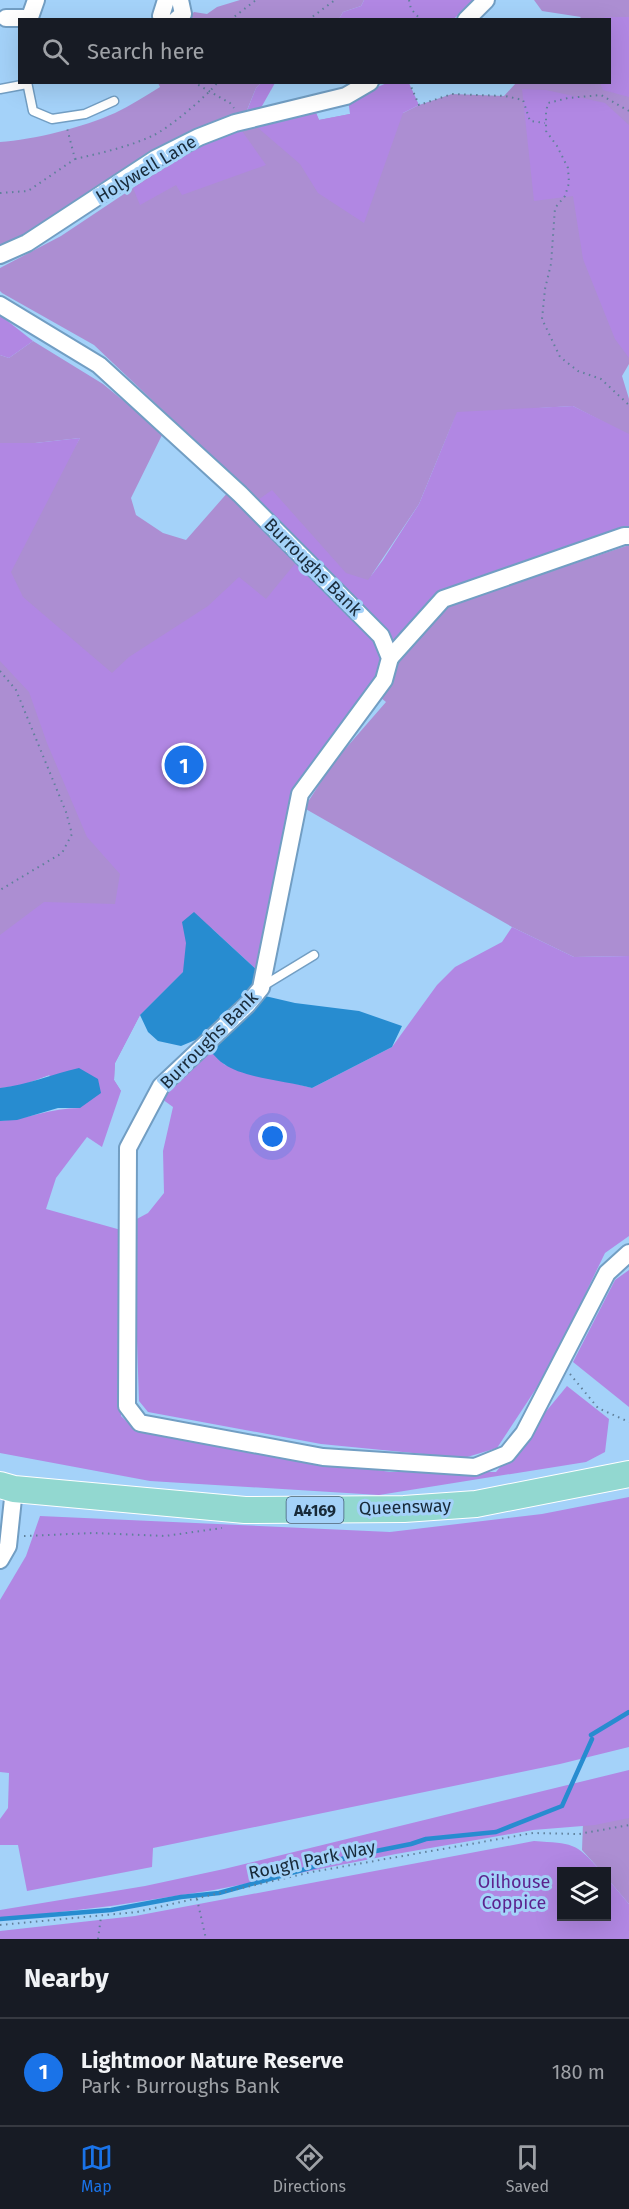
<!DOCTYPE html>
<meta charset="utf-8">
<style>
body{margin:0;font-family:"Fira Sans",sans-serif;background:#20242c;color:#f1f3f6}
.controls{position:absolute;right:18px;bottom:18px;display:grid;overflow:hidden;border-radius:0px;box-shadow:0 6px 24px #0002}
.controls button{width:54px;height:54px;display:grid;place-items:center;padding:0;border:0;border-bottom:2px solid #363941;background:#171b24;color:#f1f3f6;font:30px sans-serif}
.you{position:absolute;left:273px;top:1137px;width:21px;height:21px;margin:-15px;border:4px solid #fff;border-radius:50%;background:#1a73e8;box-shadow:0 0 0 9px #1a73e833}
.badge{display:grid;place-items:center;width:39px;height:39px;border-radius:50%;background:#1a73e8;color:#fff;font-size:20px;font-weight:700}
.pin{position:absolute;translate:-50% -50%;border:3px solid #fff;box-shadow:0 2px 6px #0006}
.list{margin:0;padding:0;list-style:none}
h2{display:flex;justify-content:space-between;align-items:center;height:78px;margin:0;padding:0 24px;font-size:26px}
h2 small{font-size:20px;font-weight:400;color:#9ea1a6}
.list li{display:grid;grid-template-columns:39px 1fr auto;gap:18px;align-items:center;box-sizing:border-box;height:108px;padding:0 24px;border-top:2px solid #363941}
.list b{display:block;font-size:22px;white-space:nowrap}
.list p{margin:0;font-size:20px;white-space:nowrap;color:#9ea1a6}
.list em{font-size:20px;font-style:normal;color:#9ea1a6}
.icon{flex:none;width:33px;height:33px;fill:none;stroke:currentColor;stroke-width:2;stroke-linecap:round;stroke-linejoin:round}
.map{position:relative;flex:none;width:629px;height:1939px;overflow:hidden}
.search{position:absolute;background:#171b24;box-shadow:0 6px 24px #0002;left:18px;right:18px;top:18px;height:66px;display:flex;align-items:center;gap:15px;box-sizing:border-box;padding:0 21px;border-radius:0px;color:#9ea1a6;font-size:22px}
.sheet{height:186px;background:#171b24}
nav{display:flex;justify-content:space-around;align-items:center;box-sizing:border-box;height:84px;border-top:2px solid #363941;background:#171b24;font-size:16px;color:#9ea1a6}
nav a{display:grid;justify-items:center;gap:3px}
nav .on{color:#1a73e8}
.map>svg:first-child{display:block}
</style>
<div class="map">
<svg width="629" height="1939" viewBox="0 0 629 1939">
<rect width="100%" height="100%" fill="#a4d2f9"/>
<g fill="#ac8ed2" fill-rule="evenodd">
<path d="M240 0H364L361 6 343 12 339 19 186 20 194 12 207 14 217 7Z"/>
<path d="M534 0H629V364L622 376 629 399V434L483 582 510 585 629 545V956L574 957 512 927 304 808 333 763 386 702 370 689 183 972 140 1015 115 1063 114 1080 121 1091 101 1093 49 1075 22 1085 0 1088V572L80 438 35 443H0V355L9 358 33 341 103 384 163 433 131 498 136 515 163 533 186 540 229 491 251 494 94 345 2 293 0 291V268L61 236 148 178 208 142 314 108 319 120 350 114 403 113 419 105 452 94 504 96 516 83 610 82V20L579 19 581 17 542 11ZM573 406 615 428 539 408ZM457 412 399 556 371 576 419 504Z"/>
<path d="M158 83H261L256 88 243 120 0 250V142C33 140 84 127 115 113 130 106 145 96 160 87Z"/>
<path d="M629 1785V1904L607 1878 606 1872 601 1871 582 1850 584 1795Z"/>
</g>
<g fill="#b187e3">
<path d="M364 0H473L454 19H339L343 12 361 6Z"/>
<path d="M605 17H629V97L603 90 600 83 610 82V20L602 19Z"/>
<path d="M261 83H275L258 113H246L256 88Z"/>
<path d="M387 83H409L419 105 403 113 364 223 318 193 300 164 257 127 314 108 319 120 350 114 348 99Z"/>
<path d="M522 89 546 90 605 103 629 125V358L615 339 583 259 573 196 534 201Z"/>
<path d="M242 131 266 165 182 195 176 185 140 205 133 188 208 142Z"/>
<path d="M0 315 33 341 9 358 0 355Z"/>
<path d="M573 406 629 434V531L437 596 394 645 329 570 258 500 272 490 346 573 368 580 383 560 419 504 457 412Z"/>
<path d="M80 438 11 572 23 597 112 673 129 657 208 606 239 577 266 599 298 560C316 578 377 635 380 657 381 667 374 680 370 689L296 787 258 971 194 912 182 922 186 943 183 972 140 1015 115 1063 114 1080 121 1091 102 1147 87 1137 56 1178 46 1209 121 1230V1416L137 1431 390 1472H496L567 1386 609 1419 605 1452 586 1462 379 1495 150 1481 0 1453V1121C28 1119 51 1108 80 1108L49 1075 22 1085 0 1088V935L44 902 115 904 120 874 87 837 47 743 29 692 0 661V443H35Z"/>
<path d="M512 927 574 957 629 956V1236L605 1253 549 1369 497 1448 464 1458 321 1444 148 1412 139 1401 133 1221 148 1213 164 1193 163 1151 173 1107 162 1099 210 1051 225 1065 312 1088 392 1047 437 985 455 967 502 942Z"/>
<path d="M629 1270V1407L573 1362 615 1280Z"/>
<path d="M629 1497V1747L560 1764 153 1848 152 1867 27 1891 18 1845H0V1819L8 1808 9 1773 0 1772V1600L26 1556 40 1516 390 1532 542 1514Z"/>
<path d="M629 1770V1818L595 1825 533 1830 396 1854 214 1890 111 1906 0 1919V1910L145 1886 224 1869Z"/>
<path d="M534 1841C573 1844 574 1841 601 1871L562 1872V1916H606L607 1878 629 1904V1939H0V1931L135 1916Z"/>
</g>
<g fill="#278cd0">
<path d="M194 912 258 971 255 984 248 994 205 1036 181 1046 158 1041 148 1032 140 1015 183 972 186 943 182 922Z"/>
<path d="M265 996 295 1003 359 1011 402 1026 392 1047 312 1088C288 1081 243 1078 224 1064 219 1061 215 1056 210 1051L225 1038Z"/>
<path d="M79 1068 98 1079 101 1093 80 1108H58L17 1120 0 1121V1088C27 1085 52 1074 79 1068Z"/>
</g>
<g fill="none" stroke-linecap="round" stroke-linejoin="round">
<g stroke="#278cd0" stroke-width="4.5">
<path d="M591 1735 629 1712"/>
<path d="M0 1919 111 1910 181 1897 219 1893 356 1855 411 1844 426 1839 496 1832 562 1806 592 1739"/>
</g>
<defs>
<g id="service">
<path d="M27 82 33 111 52 119 85 114 114 101"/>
<path d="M0 89 27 84"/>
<path d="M263 986 314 955"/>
</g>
<g id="minor">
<path d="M6 18H29"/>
<path d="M29 20 36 0"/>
<path d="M164 20 161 16 166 0"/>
<path d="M176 20 183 14 180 0"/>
<path d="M466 20 486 0"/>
<path d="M0 255 27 243 155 159 199 137 235 123 346 96 370 82"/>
<path d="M0 305 99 365 240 494 381 636 390 658 384 680 300 794 261 988 247 1005 161 1086 128 1148 127 1406 140 1423 323 1457 475 1467 507 1454 524 1433 607 1273 629 1253"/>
<path d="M390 658 443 599 624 536H629"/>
<path d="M0 1560 8 1546 14 1489"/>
</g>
<path id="primary" d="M0 1485 14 1489 245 1510 404 1509 476 1504 629 1474"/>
</defs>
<use href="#service" stroke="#729ec3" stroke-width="11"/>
<use href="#minor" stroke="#729ec3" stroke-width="20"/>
<use href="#primary" stroke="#fff" stroke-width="28"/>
<g stroke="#60809b" stroke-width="2" stroke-dasharray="1.5 4.5" stroke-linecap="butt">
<path d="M409 0 411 9 421 20"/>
<path d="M230 20 256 0"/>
<path d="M308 20 335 0"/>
<path d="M193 82 230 103 234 108"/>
<path d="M409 82 419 105 452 94 505 96 523 100 530 121 545 123"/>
<path d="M629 111 601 95 568 98 548 103 546 112V131L557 146 568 168 569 183 565 196 555 208 551 264 545 289 542 319 560 357 578 371 601 379 629 405"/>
<path d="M75 159C101 153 128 147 152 136 168 129 206 97 218 82"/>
<path d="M0 193 28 191 75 159 67 128"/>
<path d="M0 671 16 690 66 812 72 834 62 853 0 890"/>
<path d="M570 1374 598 1408 629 1422"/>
<path d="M24 1536 93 1533 165 1536 222 1528"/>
<path d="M197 1899 206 1939"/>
<path d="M0 1925 137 1912 312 1872 533 1833 579 1834 629 1825"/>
<path d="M98 1939 101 1917"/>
</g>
<use href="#service" stroke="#fff" stroke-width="8"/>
<use href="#minor" stroke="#fff" stroke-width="16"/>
<use href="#primary" stroke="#92d8d0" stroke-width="26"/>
</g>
<g text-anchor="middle" stroke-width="6" stroke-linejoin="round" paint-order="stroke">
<rect fill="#a4d2f9" stroke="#425c73" stroke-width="1.5" x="286.5" y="1497" width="57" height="26" rx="4.5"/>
<g font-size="16" font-weight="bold" fill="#182a39">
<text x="315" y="1516">A4169</text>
</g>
<g font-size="18" fill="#182a39" stroke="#a4d2f9">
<text transform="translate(146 169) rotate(-31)" y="6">Holywell Lane</text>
<text transform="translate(313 567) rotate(45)" y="6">Burroughs Bank</text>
<text transform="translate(209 1040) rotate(-45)" y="6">Burroughs Bank</text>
<text transform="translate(405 1507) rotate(-2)" y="6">Queensway</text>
<text transform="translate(312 1860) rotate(-12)" y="6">Rough Park Way</text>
</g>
<g font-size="18" fill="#5c238e" stroke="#a4d2f9">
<text x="514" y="1888">Oilhouse<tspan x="514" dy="21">Coppice</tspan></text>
</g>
</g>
</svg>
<div class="controls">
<button><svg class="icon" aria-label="layers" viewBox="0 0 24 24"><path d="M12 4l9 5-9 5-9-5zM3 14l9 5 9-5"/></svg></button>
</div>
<div class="you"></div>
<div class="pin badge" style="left:184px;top:765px">1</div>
<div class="search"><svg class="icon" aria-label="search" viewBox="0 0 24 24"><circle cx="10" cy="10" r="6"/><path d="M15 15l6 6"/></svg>Search here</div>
</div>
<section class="sheet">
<h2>Nearby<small></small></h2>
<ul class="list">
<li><span class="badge">1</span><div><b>Lightmoor Nature Reserve</b><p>Park · Burroughs Bank</p></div><em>180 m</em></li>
</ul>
</section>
<nav>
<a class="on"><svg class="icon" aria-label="map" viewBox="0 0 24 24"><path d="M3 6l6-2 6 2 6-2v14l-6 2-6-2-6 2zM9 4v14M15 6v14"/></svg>Map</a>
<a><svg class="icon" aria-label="directions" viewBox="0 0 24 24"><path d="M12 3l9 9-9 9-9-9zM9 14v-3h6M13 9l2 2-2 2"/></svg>Directions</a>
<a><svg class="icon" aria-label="saved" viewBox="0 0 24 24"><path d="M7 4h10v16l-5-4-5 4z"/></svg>Saved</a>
</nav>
